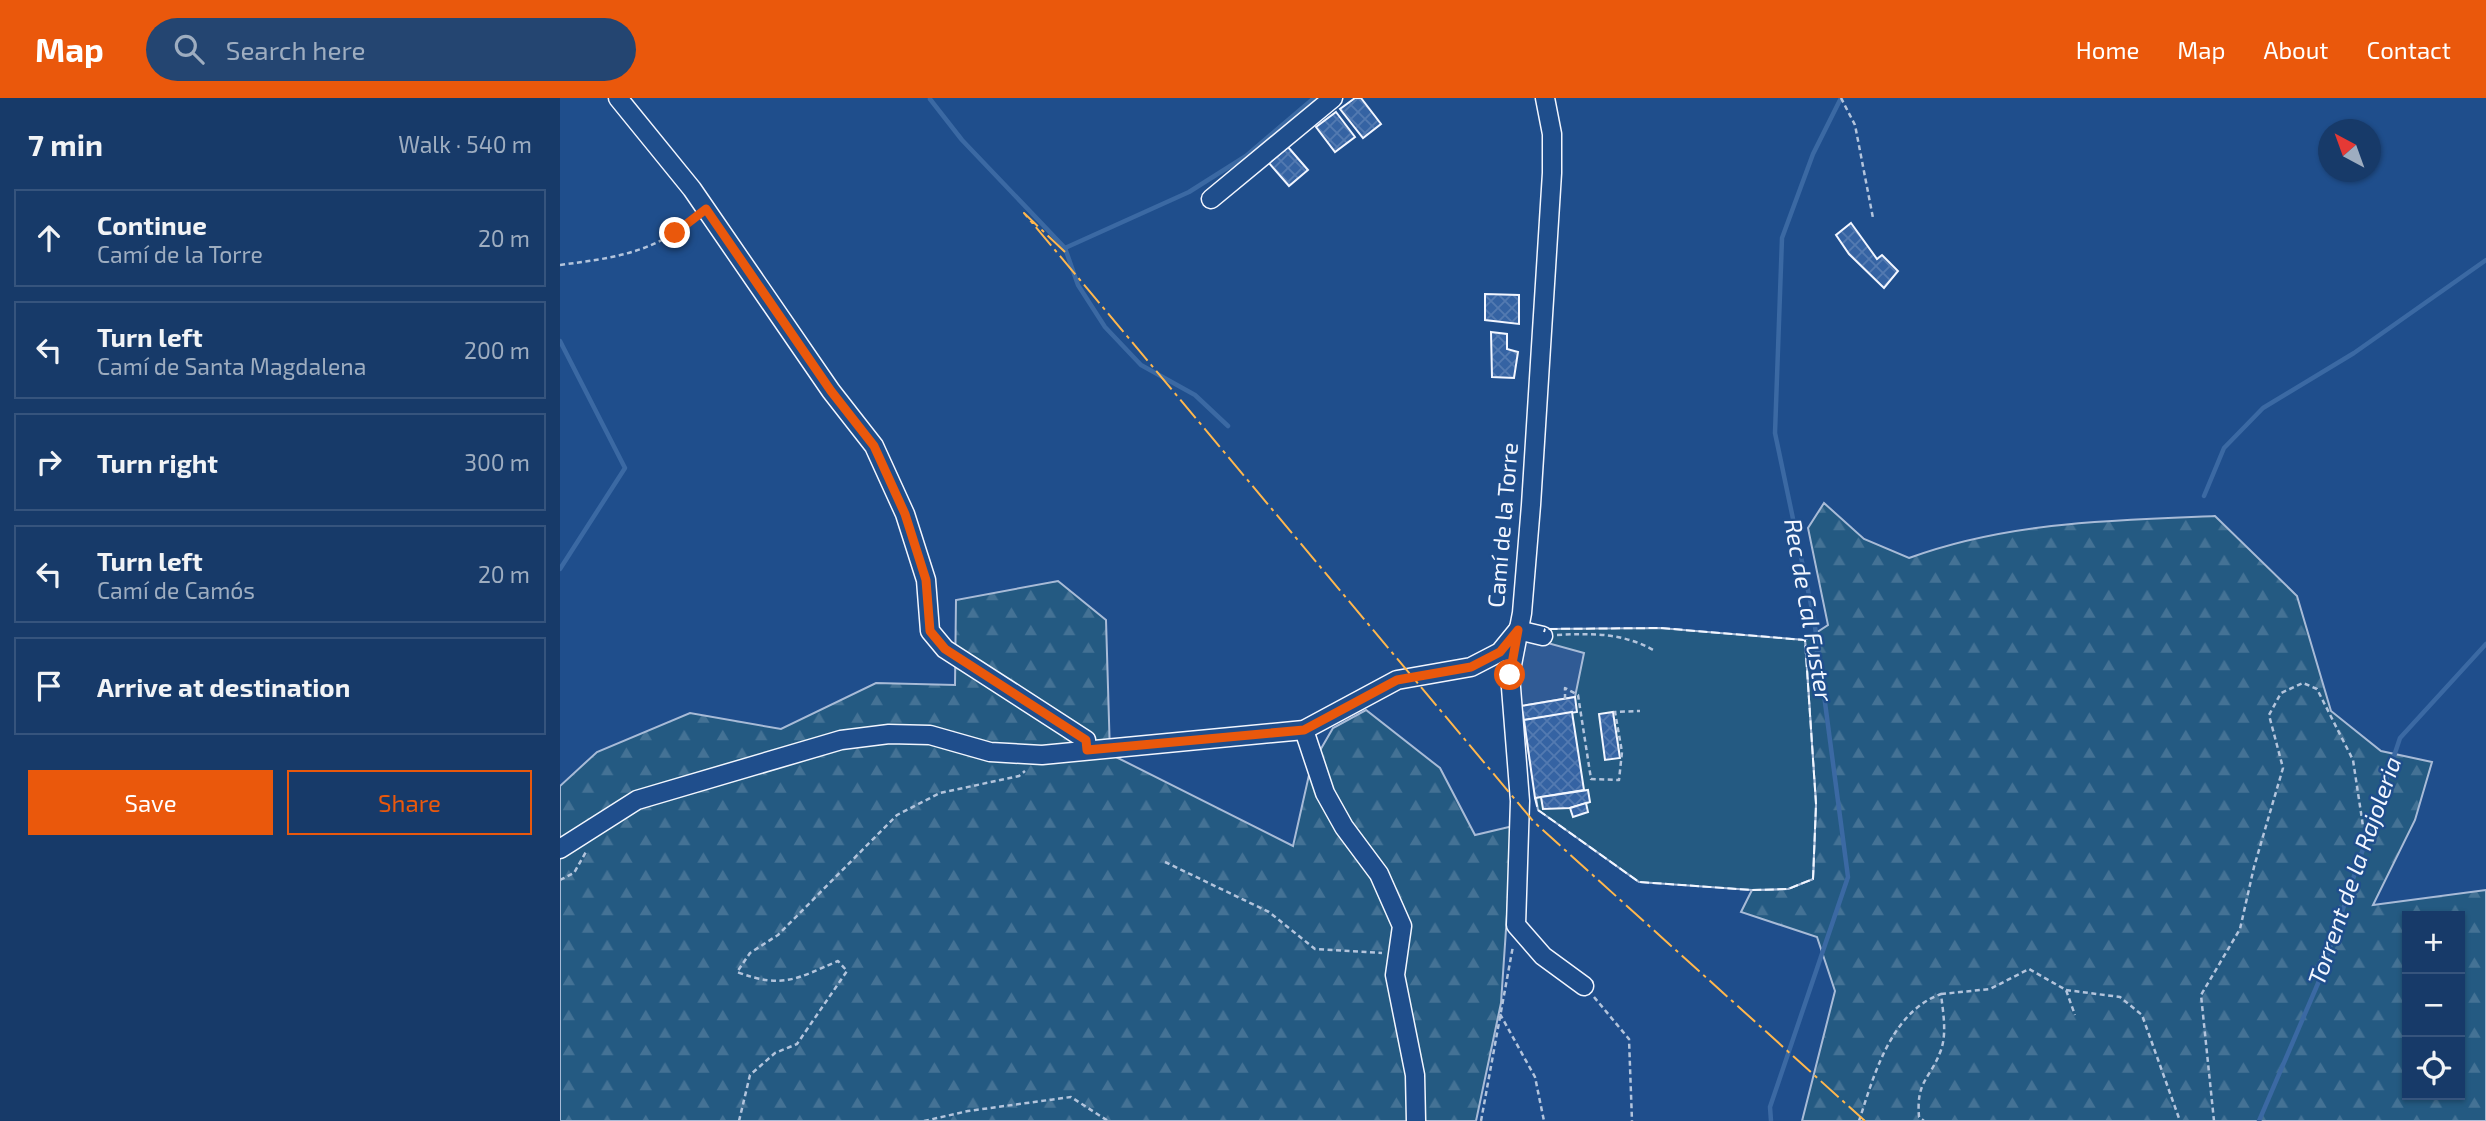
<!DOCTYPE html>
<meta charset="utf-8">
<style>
body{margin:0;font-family:"Exo 2",sans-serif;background:#244571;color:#f1f3f6}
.controls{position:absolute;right:21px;bottom:21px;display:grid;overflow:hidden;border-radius:0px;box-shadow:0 2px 5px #0004}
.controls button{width:63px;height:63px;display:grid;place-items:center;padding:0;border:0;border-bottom:2px solid #36547d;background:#173a69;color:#f1f3f6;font:35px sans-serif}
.compass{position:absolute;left:1758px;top:21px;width:63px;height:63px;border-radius:50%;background:#173a69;box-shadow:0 2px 5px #0004;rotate:319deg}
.stop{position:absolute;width:21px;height:21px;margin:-16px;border:5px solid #ea580c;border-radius:50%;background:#fff}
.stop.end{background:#ea580c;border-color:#fff;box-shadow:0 2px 7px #0008}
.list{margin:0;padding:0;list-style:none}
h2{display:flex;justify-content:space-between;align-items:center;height:91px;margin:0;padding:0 28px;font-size:30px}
h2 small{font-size:23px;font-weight:400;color:#9eadc0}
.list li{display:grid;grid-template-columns:46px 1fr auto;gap:21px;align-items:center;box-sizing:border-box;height:98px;margin:0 14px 14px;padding:0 14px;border:2px solid #36547d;border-radius:0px}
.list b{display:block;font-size:26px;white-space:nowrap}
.list p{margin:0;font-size:23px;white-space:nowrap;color:#9eadc0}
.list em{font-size:23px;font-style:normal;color:#9eadc0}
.actions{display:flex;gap:14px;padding:21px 28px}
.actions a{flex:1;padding:16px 0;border:2px solid #ea580c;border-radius:0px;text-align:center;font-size:24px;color:#ea580c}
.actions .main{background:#ea580c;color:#fff}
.icon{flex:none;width:38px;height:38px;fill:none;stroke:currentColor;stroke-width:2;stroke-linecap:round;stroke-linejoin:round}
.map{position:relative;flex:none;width:1926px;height:1023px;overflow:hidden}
header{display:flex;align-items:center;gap:42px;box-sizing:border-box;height:98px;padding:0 35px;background:#ea580c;color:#fff}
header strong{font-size:33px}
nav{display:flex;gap:38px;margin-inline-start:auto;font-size:24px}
.search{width:490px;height:63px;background:#244571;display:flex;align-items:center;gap:18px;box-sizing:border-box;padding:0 24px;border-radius:38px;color:#9eadc0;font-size:26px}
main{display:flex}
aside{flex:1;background:#173a69}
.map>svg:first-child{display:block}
</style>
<header>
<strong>Map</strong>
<div class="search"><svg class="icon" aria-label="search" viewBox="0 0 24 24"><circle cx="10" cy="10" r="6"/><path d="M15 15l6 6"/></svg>Search here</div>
<nav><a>Home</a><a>Map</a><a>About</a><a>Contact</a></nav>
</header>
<main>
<aside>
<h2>7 min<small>Walk · 540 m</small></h2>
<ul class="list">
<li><svg class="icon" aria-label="ahead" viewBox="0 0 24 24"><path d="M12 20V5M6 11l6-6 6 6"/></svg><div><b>Continue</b><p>Camí de la Torre</p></div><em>20 m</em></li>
<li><svg class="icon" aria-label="left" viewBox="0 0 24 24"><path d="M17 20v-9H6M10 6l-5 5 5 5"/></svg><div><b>Turn left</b><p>Camí de Santa Magdalena</p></div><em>200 m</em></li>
<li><svg class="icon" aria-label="right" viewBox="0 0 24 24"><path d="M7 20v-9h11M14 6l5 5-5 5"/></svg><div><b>Turn right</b></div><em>300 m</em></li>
<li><svg class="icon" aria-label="left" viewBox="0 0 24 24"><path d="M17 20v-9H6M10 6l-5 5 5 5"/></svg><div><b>Turn left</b><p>Camí de Camós</p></div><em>20 m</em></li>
<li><svg class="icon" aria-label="arrive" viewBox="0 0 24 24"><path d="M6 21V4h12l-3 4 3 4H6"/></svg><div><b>Arrive at destination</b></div></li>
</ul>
<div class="actions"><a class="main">Save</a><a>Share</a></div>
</aside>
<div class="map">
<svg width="1926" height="1023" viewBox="0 0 1926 1023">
<defs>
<pattern id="forest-firs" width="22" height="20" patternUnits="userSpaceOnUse" patternTransform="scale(1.75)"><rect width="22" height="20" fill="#245a82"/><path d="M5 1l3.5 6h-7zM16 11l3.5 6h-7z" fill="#447295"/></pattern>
<pattern id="building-cross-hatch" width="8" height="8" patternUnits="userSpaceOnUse" patternTransform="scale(1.75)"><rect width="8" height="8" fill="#3563a3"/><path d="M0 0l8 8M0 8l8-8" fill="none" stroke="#537ab1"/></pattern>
</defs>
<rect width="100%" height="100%" fill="#1f4e8c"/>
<g fill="url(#forest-firs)" stroke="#a8bbd7" stroke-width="2" fill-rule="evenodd">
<path d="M1264 405 1304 441 1349 460C1447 424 1552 422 1655 418L1737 498 1771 613 1821 653 1872 664 1855 722 1813 807 1926 792V1023H1242L1275 893 1257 839 1181 814 1192 792 1228 791 1253 781 1256 706 1245 542 1268 527 1248 430ZM1847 818H1900V997H1847Z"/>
<path d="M498 483 546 522 550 656 733 748 751 668 773 630 806 612 880 670 915 737 953 728 941 905 916 1023H0V688L37 654 130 615 221 631 316 585 395 587 396 502Z"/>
</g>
<path fill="#245a82" stroke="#a8bbd7" stroke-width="2" d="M1100 530 1245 542 1256 706 1253 781 1228 791 1192 792 1079 784 978 712 961 608 1005 601 983 544 985 531Z"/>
<path fill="#305b95" stroke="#a8bbd7" stroke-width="2" d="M962 538 1024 555 1015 599 961 608 958 583Z"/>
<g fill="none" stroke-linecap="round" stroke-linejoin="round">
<g stroke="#3b69a3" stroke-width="4.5">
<path d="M370 1 402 42 505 150 518 187 545 229 581 267 635 297 668 328"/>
<path d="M505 150 629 94 686 58 754 0"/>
<path d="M0 243 65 370 0 471"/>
<path d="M1644 398 1664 350 1703 310 1794 255 1926 162"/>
<path d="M1211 1023 1210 1009 1288 779 1254 521 1215 335 1222 140 1253 56 1281 0"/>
<path d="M1699 1023 1759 883 1840 640 1926 546"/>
</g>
</g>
<g fill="url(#building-cross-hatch)" stroke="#f2f6ff" stroke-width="2">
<path d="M795 0H801L821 26 803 40 780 11Z"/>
<path d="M776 14 795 39 775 54 756 29Z"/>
<path d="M728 49 748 72 729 88 709 65Z"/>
<path d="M1291 125 1317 161 1322 157 1338 173 1324 190 1289 156 1276 137Z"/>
<path d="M925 196 959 197V226L925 222Z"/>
<path d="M931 234 947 236V251L958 254 954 280 932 279Z"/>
<path d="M1015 599 1017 614 964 622 961 608Z"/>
<path d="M1012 614 1024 692 975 700 964 622Z"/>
<path d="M1053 614 1060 660 1045 662 1039 616Z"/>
<path d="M1028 692 1030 704 1010 710 983 711 981 699Z"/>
<path d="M1026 705 1028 714 1013 719 1010 710Z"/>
</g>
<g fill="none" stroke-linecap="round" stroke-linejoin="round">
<defs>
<g id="minor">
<path d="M58 0 132 91 271 293 314 348 345 416 366 482 370 533 385 551 526 642 527 652"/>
<path d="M985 0 992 36V75L971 407 962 515 950 577 960 703 956 827 983 858 1024 888"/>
<path d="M651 101 773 0"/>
<path d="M958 532 983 538"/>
<path d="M744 632 765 695 784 729 819 776 842 828 835 877 855 977 856 1023"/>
<path d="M0 751 77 702 281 642 329 636 370 637 430 654 482 657 744 632 837 582 911 569 940 554 958 532"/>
</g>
</defs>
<use href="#minor" stroke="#f2f6ff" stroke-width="21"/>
<g stroke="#b3c4dc" stroke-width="2.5" stroke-dasharray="5 3.5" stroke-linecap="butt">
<path d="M1281 0 1295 27 1313 120"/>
<path d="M0 167C52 160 90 156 132 122"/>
<path d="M997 537C1033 535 1064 535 1095 553"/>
<path d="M1005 601V590L1018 597 1031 681 1059 682 1062 654 1055 614 1080 613"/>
<path d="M605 764 709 814 755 851 822 855"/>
<path d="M0 782 14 775 27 752"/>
<path d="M1506 892 1560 899 1582 917 1620 1023"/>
<path d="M1381 896 1430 891 1469 871 1506 892 1515 917"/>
<path d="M1034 899 1069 941 1072 1023"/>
<path d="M940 916 975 979 984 1023"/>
<path d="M179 1023 190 977 215 955 237 946 287 873 278 863C236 881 223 891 177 874L190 855 218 837 337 717 380 695 459 678 465 673"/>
<path d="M364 1023 408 1013 511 999 548 1023"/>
<path d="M921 1023 953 848"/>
<path d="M1299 1023C1314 977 1331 914 1381 896 1383 914 1387 935 1381 952 1370 982 1356 982 1359 1019L1364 1023"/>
<path d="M1654 1023 1641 897 1680 831 1694 769 1723 670 1709 617 1721 595 1743 585 1757 591 1793 662 1803 728"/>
</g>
<use href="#minor" stroke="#1f4e8c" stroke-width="18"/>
<path stroke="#f2f6ff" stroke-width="2" stroke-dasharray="9 3.5" stroke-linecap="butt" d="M975 700 978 712 1079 784 1192 792 1228 791 1253 781 1256 706 1245 542 1100 530 985 531 984 534"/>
<path stroke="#ffb74d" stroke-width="2" stroke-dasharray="24 5 3.5 5" stroke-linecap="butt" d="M505 154 464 115 974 724 1305 1023"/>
</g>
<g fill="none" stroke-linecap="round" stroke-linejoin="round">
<path stroke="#ea580c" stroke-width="9" d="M115 135 146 111 271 293 314 348 345 416 366 482 370 533 385 551 526 642 527 652 744 632 837 582 911 569 940 554 958 532 950 577"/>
</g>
<g text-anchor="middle" stroke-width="5" stroke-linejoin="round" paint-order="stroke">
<g font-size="23" fill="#f2f6ff" stroke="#1f4e8c">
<text transform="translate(943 427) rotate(-85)" y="8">Camí de la Torre</text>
</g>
<g font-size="24" font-style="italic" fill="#f2f6ff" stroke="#1f4e8c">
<text transform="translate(1248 512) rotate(80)" y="8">Rec de Cal Fuster</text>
<text transform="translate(1795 773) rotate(-71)" y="8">Torrent de la Rajoleria</text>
</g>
</g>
</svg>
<div class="controls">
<button>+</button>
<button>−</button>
<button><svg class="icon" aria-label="locate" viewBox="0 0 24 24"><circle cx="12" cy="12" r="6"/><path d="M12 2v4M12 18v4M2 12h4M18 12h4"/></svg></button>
</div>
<svg class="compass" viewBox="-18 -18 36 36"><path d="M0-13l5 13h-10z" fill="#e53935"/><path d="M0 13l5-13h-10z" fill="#9eadc0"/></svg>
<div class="stop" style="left:950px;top:577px"></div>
<div class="stop end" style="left:115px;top:135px"></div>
</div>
</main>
